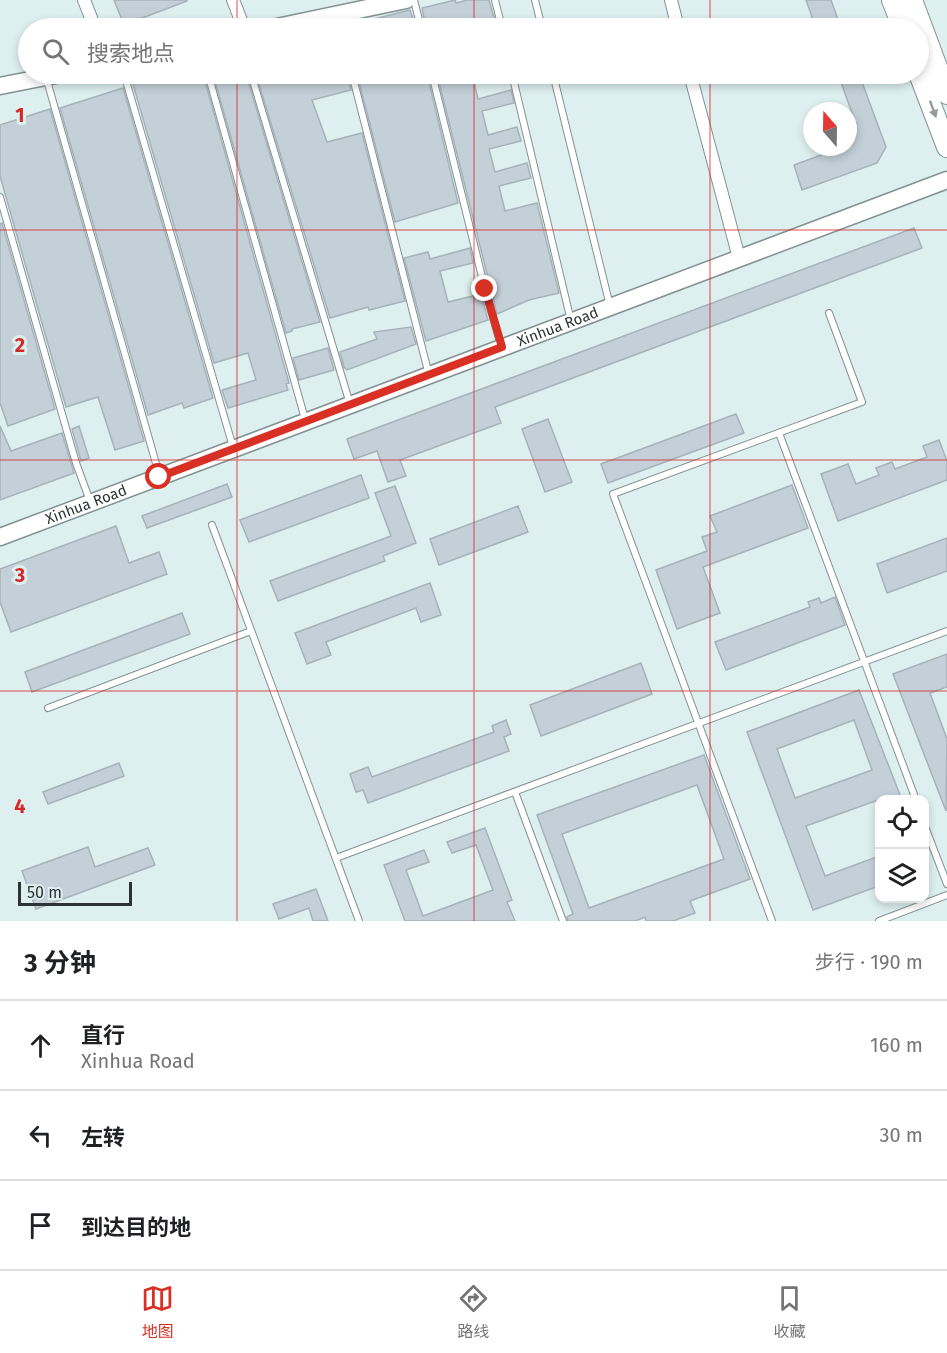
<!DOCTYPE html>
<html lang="zh">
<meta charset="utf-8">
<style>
body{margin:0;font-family:"Fira Sans","Noto Sans SC",sans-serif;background:#f6f6f6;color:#202124}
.controls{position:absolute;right:18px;bottom:18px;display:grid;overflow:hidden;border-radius:12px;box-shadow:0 3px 9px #0003}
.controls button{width:54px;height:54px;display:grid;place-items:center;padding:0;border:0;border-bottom:2px solid #e0e0e0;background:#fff;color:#202124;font:30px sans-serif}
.compass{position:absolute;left:803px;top:102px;width:54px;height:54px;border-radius:50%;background:#fff;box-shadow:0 3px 9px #0003;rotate:340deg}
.scale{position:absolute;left:18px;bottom:15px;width:114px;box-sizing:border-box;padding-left:6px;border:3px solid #2d3334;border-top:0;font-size:16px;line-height:21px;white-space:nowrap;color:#2d3334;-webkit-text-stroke:4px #deeff0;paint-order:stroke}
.stop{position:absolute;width:18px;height:18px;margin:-14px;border:4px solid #d93025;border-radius:50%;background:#fff}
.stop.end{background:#d93025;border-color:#fff;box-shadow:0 2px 6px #0008}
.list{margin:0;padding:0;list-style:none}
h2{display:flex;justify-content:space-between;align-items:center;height:78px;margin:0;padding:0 24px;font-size:26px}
h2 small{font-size:20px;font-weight:400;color:#757577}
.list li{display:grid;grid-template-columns:39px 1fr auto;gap:18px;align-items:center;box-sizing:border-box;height:90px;padding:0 24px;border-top:2px solid #e0e0e0}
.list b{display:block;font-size:22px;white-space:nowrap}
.list p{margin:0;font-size:20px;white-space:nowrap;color:#757577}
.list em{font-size:20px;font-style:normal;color:#757577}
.icon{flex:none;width:33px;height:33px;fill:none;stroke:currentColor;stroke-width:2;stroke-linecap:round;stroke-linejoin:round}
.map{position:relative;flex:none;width:947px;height:921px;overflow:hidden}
.search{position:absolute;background:#fff;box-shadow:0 3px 9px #0003;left:18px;right:18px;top:18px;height:66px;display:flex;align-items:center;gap:15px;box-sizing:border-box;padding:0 21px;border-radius:33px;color:#757577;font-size:22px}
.sheet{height:348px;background:#fff}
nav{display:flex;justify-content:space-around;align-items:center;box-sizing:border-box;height:84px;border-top:2px solid #e0e0e0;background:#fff;font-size:16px;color:#757577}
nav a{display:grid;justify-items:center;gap:3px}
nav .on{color:#d93025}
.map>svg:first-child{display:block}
</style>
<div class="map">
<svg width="947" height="921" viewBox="0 0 947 921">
<rect width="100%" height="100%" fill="#deeff0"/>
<g fill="#c4d0d8" stroke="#a6b2ba" stroke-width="1.5" fill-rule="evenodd">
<path d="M114 0H187V1L124 25Z"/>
<path d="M455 0 456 3 468 0H489L497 28H426L422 8Z"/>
<path d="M806 0H831L841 28H816Z"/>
<path d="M410 10 416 28H354V24Z"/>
<path d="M130 74H203L289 383 286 384 288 390 228 408 222 390 256 380 248 353 214 363Z"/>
<path d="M213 74H246L320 322 292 329V331L286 333Z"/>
<path d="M256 74H280L282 81 306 74 309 83 347 74 351 90 312 100 327 142 362 133 405 301 369 310 368 307 330 318Z"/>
<path d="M392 74H427L458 203 395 222 359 82Z"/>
<path d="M437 74H472L478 99 511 90 514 103 482 111 488 135 517 127 521 141 489 149 495 172 527 163 531 178 499 186 505 211 537 203 559 293 529 300 497 314Z"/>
<path d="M838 74H859L886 147 877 163 802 190 794 165 843 147H848V139L856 124Z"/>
<path d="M123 88 213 398 184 408 182 403 148 415 60 108Z"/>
<path d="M50 109 144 441 115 450 98 397 66 407 0 176V125Z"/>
<path d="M2 223 55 409 8 426 0 403V224Z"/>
<path d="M914 228 922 248 495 407 501 423 400 460 406 476 388 482 377 451 354 459 347 439Z"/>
<path d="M470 248 473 263 440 271 448 302 481 294 488 320 426 341 404 258 428 252 430 259Z"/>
<path d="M411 327 416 344 347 370 344 367 340 352 377 339 374 332Z"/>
<path d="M328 348 334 370 299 380 293 358Z"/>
<path d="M736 414 744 433 608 483 601 464Z"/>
<path d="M548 419 572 482 545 492 522 429Z"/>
<path d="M0 426 11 451 62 433 74 473 0 500Z"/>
<path d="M79 426 89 458 81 461 72 429Z"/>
<path d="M939 440 947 461V480L838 521 821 474 848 464 856 484 879 475 876 468 892 462 895 469 927 457 923 446Z"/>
<path d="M361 475 369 498 249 542 240 520Z"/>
<path d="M227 484 232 497 147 528 142 516Z"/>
<path d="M792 485 808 528 703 567 720 613 677 629 656 570 707 551 702 537 717 532 710 516Z"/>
<path d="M395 486 416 543 383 556 385 561 278 601 270 581 391 536 375 493Z"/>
<path d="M518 506 528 532 439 565 430 539Z"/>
<path d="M116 526 129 563 159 552 167 574 11 632 0 602V569Z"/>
<path d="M947 538V571L887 593 877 564Z"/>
<path d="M430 583 441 615 421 622 416 608 326 642 331 655 307 664 295 633Z"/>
<path d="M835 597 845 625 726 670 715 642 810 607 808 602 819 598 821 603Z"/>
<path d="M182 613 190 634 32 692 25 672Z"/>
<path d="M947 654V687L930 693 947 739 946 811 893 674Z"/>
<path d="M641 663 652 694 541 736 530 705Z"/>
<path d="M859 690 902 800H878L806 826 825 876 879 856V886L813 910 747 732ZM854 720 872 770 795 798 777 749Z"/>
<path d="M506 720 511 734 504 737 509 751 368 803 363 790 356 792 350 774 368 767 372 777 494 732 492 726Z"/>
<path d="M704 755 750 879 690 901 695 913 673 921H646L645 917 635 921H568L567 917 573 914 537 815ZM697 785 724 859 589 908 562 834Z"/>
<path d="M119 763 124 776 48 804 43 792Z"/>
<path d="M485 828 512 900 507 902 515 921H405L384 865 424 850 429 862 406 870 423 916 493 890 476 845 452 853 447 842Z"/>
<path d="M88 847 95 867 148 848 155 865 36 909 22 871Z"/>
<path d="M316 889 328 921H313L309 908 279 919 273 904Z"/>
</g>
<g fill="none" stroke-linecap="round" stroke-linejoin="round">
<defs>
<g id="lane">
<path d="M414 0 421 28"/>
<path d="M495 0 502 28"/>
<path d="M535 0 542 28"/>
<path d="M337 15 340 28"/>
<path d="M124 74 233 447"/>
<path d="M208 74 305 419"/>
<path d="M251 74 350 404"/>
<path d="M352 74 429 375"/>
<path d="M432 74 485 289 501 346"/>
<path d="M512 74 571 321"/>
<path d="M553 74 610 306"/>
<path d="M46 77 159 474"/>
<path d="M0 197 76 463 90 501"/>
<path d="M779 433 916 800"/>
<path d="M212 525 359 921"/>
<path d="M48 708 251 631"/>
<path d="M515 792 563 921"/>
<path d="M924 824 947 884"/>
<path d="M336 858 947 631"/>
<path d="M772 921 613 494 862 402 829 313"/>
<path d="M879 921 947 895"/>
</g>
<g id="street">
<path d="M84 0 95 28"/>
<path d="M233 0 244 28"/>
<path d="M671 0 678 28"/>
<path d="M690 74 739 258"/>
</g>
<g id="secondary">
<path d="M272 28 406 0"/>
<path d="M0 86 61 74"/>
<path id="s1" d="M0 537 947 180"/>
</g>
<g id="primary">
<path d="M892 0 903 28"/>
<path d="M912 0 947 94"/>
<path d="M918 71 947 147"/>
</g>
</defs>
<use href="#lane" stroke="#839394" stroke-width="8"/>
<use href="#street" stroke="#839394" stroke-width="14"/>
<use href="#secondary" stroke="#839394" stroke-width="19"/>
<use href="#primary" stroke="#839394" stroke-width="22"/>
<use href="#lane" stroke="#fff" stroke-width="6"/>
<use href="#street" stroke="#fff" stroke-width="12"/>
<use href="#secondary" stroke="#fff" stroke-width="16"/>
<use href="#primary" stroke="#fff" stroke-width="20"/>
</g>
<defs><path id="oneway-solid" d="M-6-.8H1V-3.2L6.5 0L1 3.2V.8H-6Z" transform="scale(1.5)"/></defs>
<use fill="#96999a" href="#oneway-solid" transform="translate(933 109) rotate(70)"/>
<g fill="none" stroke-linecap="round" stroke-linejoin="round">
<path stroke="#d93025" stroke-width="8" d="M159 477 502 347 485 289"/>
</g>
<path fill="none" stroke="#d62828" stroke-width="1.5" stroke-opacity="0.55" d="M237 0V28M474 0V28M710 0V28M237 74V921M474 74V921M710 74V921M0 230H947M0 460H947M0 691H947"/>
<g text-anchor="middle" stroke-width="6" stroke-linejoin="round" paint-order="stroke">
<g font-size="15" fill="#2d3334" stroke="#deeff0">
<text dy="5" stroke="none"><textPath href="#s1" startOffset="596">Xinhua Road</textPath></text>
<text dy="5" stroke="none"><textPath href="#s1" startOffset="92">Xinhua Road</textPath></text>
</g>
</g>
<g font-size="20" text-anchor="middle" font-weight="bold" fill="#d62828" stroke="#deeff0" stroke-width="6" stroke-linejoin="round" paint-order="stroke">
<text x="20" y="122">1</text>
<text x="20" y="352">2</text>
<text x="20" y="582">3</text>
<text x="20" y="813">4</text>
</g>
</svg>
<div class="controls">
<button><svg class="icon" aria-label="locate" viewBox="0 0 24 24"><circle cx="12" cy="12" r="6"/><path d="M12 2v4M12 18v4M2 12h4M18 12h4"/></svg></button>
<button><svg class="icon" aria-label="layers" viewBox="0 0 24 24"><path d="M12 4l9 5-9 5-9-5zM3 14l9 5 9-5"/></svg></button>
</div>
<svg class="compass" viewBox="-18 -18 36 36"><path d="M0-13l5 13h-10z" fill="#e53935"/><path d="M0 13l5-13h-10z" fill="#757577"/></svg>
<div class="scale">50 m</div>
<div class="stop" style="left:159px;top:477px"></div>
<div class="stop end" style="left:485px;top:289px"></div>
<div class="search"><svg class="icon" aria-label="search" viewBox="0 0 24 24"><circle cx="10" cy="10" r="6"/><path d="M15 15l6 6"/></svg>搜索地点</div>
</div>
<section class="sheet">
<h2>3 分钟<small>步行 · 190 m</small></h2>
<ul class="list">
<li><svg class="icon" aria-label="ahead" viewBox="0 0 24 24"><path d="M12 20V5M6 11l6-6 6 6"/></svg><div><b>直行</b><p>Xinhua Road</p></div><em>160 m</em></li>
<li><svg class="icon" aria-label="left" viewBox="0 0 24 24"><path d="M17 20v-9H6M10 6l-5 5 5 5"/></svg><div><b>左转</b></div><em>30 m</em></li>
<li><svg class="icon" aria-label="arrive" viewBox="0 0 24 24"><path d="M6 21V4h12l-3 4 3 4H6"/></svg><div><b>到达目的地</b></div></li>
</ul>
</section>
<nav>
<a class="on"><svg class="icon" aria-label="map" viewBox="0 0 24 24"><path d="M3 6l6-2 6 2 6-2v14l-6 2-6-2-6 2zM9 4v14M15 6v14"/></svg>地图</a>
<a><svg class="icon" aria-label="directions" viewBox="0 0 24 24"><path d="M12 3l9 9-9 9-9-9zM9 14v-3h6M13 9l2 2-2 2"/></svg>路线</a>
<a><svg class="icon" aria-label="saved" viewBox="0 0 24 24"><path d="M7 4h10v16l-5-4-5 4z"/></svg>收藏</a>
</nav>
